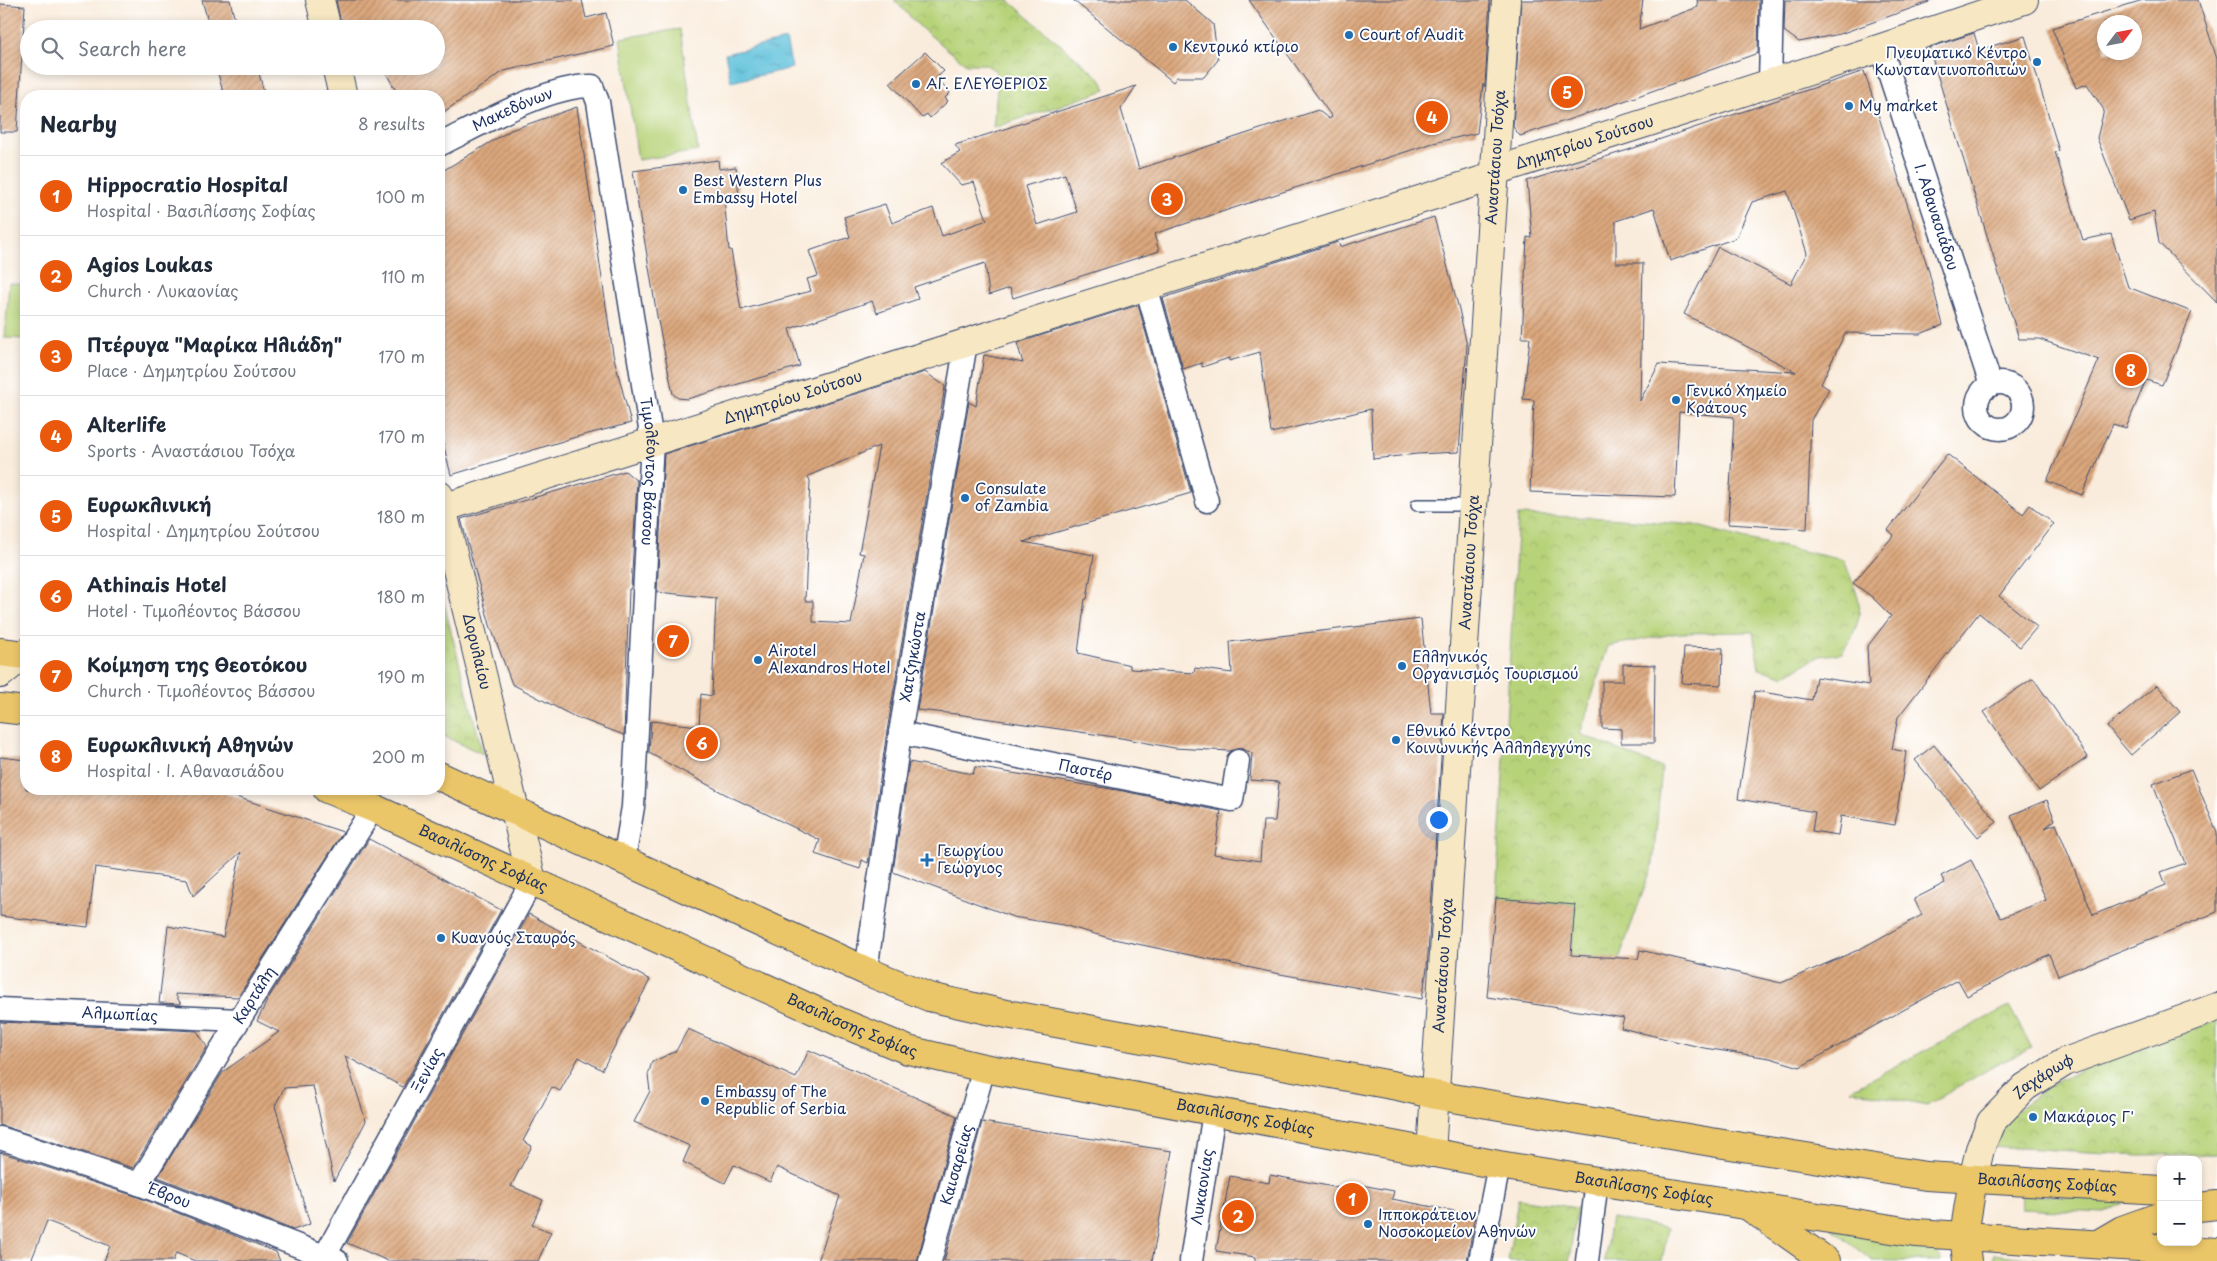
<!DOCTYPE html>
<meta charset="utf-8">
<style>
body{margin:0;font-family:"Playpen Sans",sans-serif;background:#f2f2f3;color:#1f2937}
.controls{position:absolute;right:15px;bottom:15px;display:grid;overflow:hidden;border-radius:10px;box-shadow:0 2px 8px #0003}
.controls button{width:45px;height:45px;display:grid;place-items:center;padding:0;border:0;border-bottom:1px solid #e0e1e3;background:#fff;color:#1f2937;font:25px sans-serif}
.compass{position:absolute;left:2097px;top:15px;width:45px;height:45px;border-radius:50%;background:#fff;box-shadow:0 2px 8px #0003;rotate:58deg}
.you{position:absolute;left:1438px;top:819px;width:18px;height:18px;margin:-12px;border:4px solid #fff;border-radius:50%;background:#1a73e8;box-shadow:0 0 0 8px #1a73e833}
.badge{display:grid;place-items:center;width:32px;height:32px;border-radius:50%;background:#ea580c;color:#fff;font-size:16px;font-weight:700}
.pin{position:absolute;translate:-50% -50%;border:2px solid #fff;box-shadow:0 1px 5px #0006}
.list{margin:0;padding:0;list-style:none}
h2{display:flex;justify-content:space-between;align-items:center;height:65px;margin:0;padding:0 20px;font-size:21px}
h2 small{font-size:16px;font-weight:400;color:#747a83}
.list li{display:grid;grid-template-columns:32px 1fr auto;gap:15px;align-items:center;box-sizing:border-box;height:80px;padding:0 20px;border-top:1px solid #e0e1e3}
.list b{display:block;font-size:19px;white-space:nowrap}
.list p{margin:0;font-size:16px;white-space:nowrap;color:#747a83}
.list em{font-size:16px;font-style:normal;color:#747a83}
.icon{flex:none;width:28px;height:28px;fill:none;stroke:currentColor;stroke-width:2;stroke-linecap:round;stroke-linejoin:round}
.map{position:relative;flex:none;width:2217px;height:1261px;overflow:hidden}
.search{position:absolute;background:#fff;box-shadow:0 2px 8px #0003;left:20px;top:20px;width:425px;height:55px;display:flex;align-items:center;gap:12px;box-sizing:border-box;padding:0 18px;border-radius:28px;color:#747a83;font-size:19px}
.panel{position:absolute;background:#fff;box-shadow:0 2px 8px #0003;left:20px;top:90px;width:425px;height:705px;border-radius:20px}
.map>svg:first-child{display:block}
</style>
<div class="map">
<svg width="2217" height="1261" viewBox="0 0 2217 1261">
<defs>
<pattern id="park-crowns" width="20" height="18" patternUnits="userSpaceOnUse" patternTransform="scale(1.25)"><rect width="20" height="18" fill="#b7d379"/><path d="M2 6a3 3 0 1 1 6 0M12 15a3 3 0 1 1 6 0" fill="none" stroke="#9db56b"/></pattern>
<pattern id="water-ripples" width="26" height="14" patternUnits="userSpaceOnUse" patternTransform="scale(1.25)"><rect width="26" height="14" fill="#5bc0da"/><path d="M2 4q2-2 4 0t4 0M15 11q2-2 4 0t4 0" fill="none" stroke="#4a9cb4"/></pattern>
<pattern id="building-hatch" width="6" height="6" patternUnits="userSpaceOnUse" patternTransform="scale(1.25)"><rect width="6" height="6" fill="#dca87d"/><path d="M-1 1l2-2M0 6l6-6M5 7l2-2" fill="none" stroke="#b2896a"/></pattern>
</defs>
<rect width="100%" height="100%" fill="#fff"/>
<filter id="ink" filterUnits="userSpaceOnUse"><feTurbulence type="fractalNoise" baseFrequency=".02" numOctaves="2"/><feDisplacementMap in="SourceGraphic" scale="10" xChannelSelector="R" yChannelSelector="G"/><feConvolveMatrix kernelMatrix="1 2 1 2 8 2 1 2 1" color-interpolation-filters="sRGB"/></filter>
<filter id="wash" filterUnits="userSpaceOnUse"><feTurbulence type="fractalNoise" baseFrequency=".0096" numOctaves="4" result="noise"/><feDisplacementMap in="SourceGraphic" scale="20" xChannelSelector="R" yChannelSelector="G"/><feGaussianBlur stdDeviation="1.12" result="paint"/><feColorMatrix in="noise" values="0 0 0 0 0 0 0 0 0 0 0 0 0 0 0 0 0 1.4 0 .05"/><feComposite in="paint" operator="in"/></filter>
<g filter="url(#wash)">
<rect width="100%" height="100%" fill="#f9ecdc"/>
<g fill="#b7d379" stroke="#69816c">
<path d="M680 29 698 151 638 160 620 38Z"/>
<path d="M9 283 26 284V339L5 338Z"/>
<path d="M2022 1195 2132 1199 2104 1213 2021 1209Z"/>
<path d="M1831 1228 1937 1248 1940 1261H1872Z"/>
<path d="M1994 1254 2051 1261H1994Z"/>
</g>
<g fill="url(#park-crowns)" stroke="#69816c">
<path d="M894 0H1008L1102 80 1106 90 993 128 997 90 996 71 985 64H966L921 28Z"/>
<path d="M1518 515 1607 518 1694 525 1746 539 1844 560C1861 605 1869 610 1842 653L1820 656 1783 676 1759 669 1753 632 1678 633 1608 646 1580 734 1662 768 1653 864 1619 959 1571 955 1575 905 1496 898Z"/>
<path d="M439 585 483 754 439 734Z"/>
<path d="M2009 1006 2032 1048 1996 1065 1927 1105 1850 1090Z"/>
<path d="M2217 1020V1154L2140 1155 1988 1146 2013 1113 2049 1086 2076 1072Z"/>
<path d="M1518 1199 1577 1208 1569 1261H1508Z"/>
<path d="M1611 1218 1668 1228 1662 1261H1604Z"/>
</g>
<path fill="url(#water-ripples)" stroke="#3b789c" d="M786 40 792 68 731 82 725 54Z"/>
<g id="blocks">
<g fill="url(#building-hatch)" fill-rule="evenodd">
<path d="M202 0H230L237 29H210Z"/>
<path d="M336 0H582L586 18 606 13 614 46 504 71 439 115V96H399L382 66H436V29H342Z"/>
<path d="M1073 0H1185L1213 24 1218 60 1204 77H1177L1173 82Z"/>
<path d="M1249 0H1490L1485 87 1483 84 1477 133 1433 143 1154 234 1159 251 1013 298 1010 288 989 295 985 263 914 287 918 299 877 313 872 301 789 329 800 366 687 399 678 398 673 394 657 316 642 225H641L633 171 718 160 719 169 736 167 739 196 724 198 729 250H731L741 310 811 291 807 279 818 276 809 251 850 237 844 217 885 204 892 223 933 208 942 236 987 220 974 182 961 185 941 163 960 152 955 145 1136 86 1121 109 1139 169 1318 110 1329 119 1332 117ZM1065 174 1077 212 1037 225 1025 186Z"/>
<path d="M1521 0H1643L1639 29 1698 7 1697 0H1759L1758 53 1624 101 1520 136 1513 127Z"/>
<path d="M1785 0H1928L1929 2 1840 34 1799 42 1784 31Z"/>
<path d="M2143 0H2198L2217 59V302L2159 243 2154 212 2129 220 2097 138 2104 110 2087 84 2076 88 2052 28ZM2104 22H2134V52H2104Z"/>
<path d="M0 4 25 6 17 132H0Z"/>
<path d="M1974 33 1979 50 2025 36 2059 151 2055 152 2083 240 2111 234 2128 287 2192 312 2162 385 2146 380 2126 428 2113 424 2082 495 2047 481 2099 360 2039 339H2019L1929 48Z"/>
<path d="M925 52 944 71 936 78 950 93 945 98 948 101 930 118 927 114 922 118 890 83Z"/>
<path d="M216 66H257L265 96H224Z"/>
<path d="M1864 71 1928 268 1943 325 1920 334 1845 333 1821 384 1829 389 1811 420 1807 529 1728 524 1734 417 1679 412 1675 497 1530 492 1534 400 1523 399 1530 338H1522L1527 237 1532 238 1527 181 1628 150ZM1787 191 1807 253 1791 284 1718 247 1684 314 1796 372 1659 364 1640 401 1643 263H1616V221L1654 208 1670 261 1736 238 1752 202Z"/>
<path d="M577 107 613 354 631 423 576 437 451 475 439 427V173L511 130Z"/>
<path d="M1434 217 1459 309 1467 346 1459 452 1417 454 1373 459 1371 409 1271 433 1260 352 1229 361V358L1202 367V363L1183 369 1163 298 1338 242 1340 247Z"/>
<path d="M1138 305 1191 493 1023 542 1094 555 1087 599H1085L1078 653 1130 665V669L1194 673 1195 668 1232 673 1230 642 1421 619 1431 713H1444L1427 968 1422 999 1280 974 1109 938 1063 925 1013 917 893 872 909 762 973 774 975 767 1123 791 1221 811 1214 854 1260 861 1263 821H1275L1279 782 1250 780 1252 753 1240 748 1230 751 1174 748 1121 738 956 714 917 710 969 402 976 406 984 355 1023 363 1017 343Z"/>
<path d="M925 372 945 386 887 731 868 863 862 860 860 869 815 854 820 840 725 794 649 753 651 721 699 726 701 694 712 696 716 598 657 592 664 454ZM879 446 859 553 864 554 851 624 813 622V601H805L810 481 808 476Z"/>
<path d="M1947 454 2023 514 2030 505 2054 524 1999 596 2037 627 2020 647 1979 613 1898 717 1892 749 1906 752 1895 825 1841 816 1838 835 1812 831 1815 812 1738 799 1755 691 1812 700 1816 677 1869 685 1867 647 1891 616 1872 597 1853 583 1894 535 1888 530Z"/>
<path d="M625 471 637 481 631 589H629L624 735 573 716 512 684 490 625 461 519Z"/>
<path d="M1684 647 1723 648 1722 685 1682 683Z"/>
<path d="M1623 664 1655 665 1654 743H1621V729L1602 728V681H1623Z"/>
<path d="M2033 678 2088 757 2039 791 1984 712Z"/>
<path d="M2157 685 2180 712 2131 755 2107 727Z"/>
<path d="M1934 745 1997 822 1978 837 1915 760Z"/>
<path d="M0 757 26 760V789H212L343 832 238 997 175 994 181 1004 159 1003 168 926 223 937 241 852 193 896 187 880 95 867 88 927 0 916Z"/>
<path d="M2191 769 2217 832V912L2058 976 2049 954 1967 996 1958 980 1800 1067 1770 1058 1704 1048 1621 1028 1624 1018 1487 997 1496 898 1575 905 1571 955 1638 959 1640 950 1781 983 1858 950 1922 915 1914 899 1945 883 1941 876 1971 860 2001 918 2046 900 2011 815 2047 800 2055 820 2045 828 2056 824 2093 915 2166 885 2161 872 2185 863 2153 784Z"/>
<path d="M369 839 501 910 403 1087 345 1056 366 1121 334 1181 313 1086 284 1088 275 1106 310 1224 293 1230 158 1177 223 1072 279 1032 257 1021 268 999Z"/>
<path d="M529 914 650 980 602 1070 579 1057 560 1091 552 1087 523 1141 532 1146 511 1186 543 1200 532 1225 551 1232 538 1261H388L347 1243Z"/>
<path d="M0 1022 197 1031 207 1047 133 1168 0 1125Z"/>
<path d="M688 1029 796 1078 809 1050 957 1116 917 1261H818L840 1196 777 1167 770 1182 734 1165 725 1183 683 1162 690 1146 634 1122 650 1091 648 1075 652 1062 676 1051Z"/>
<path d="M982 1122 1172 1151 1152 1261H944Z"/>
<path d="M0 1152 135 1196 276 1252 280 1261H195L176 1253 173 1261H104L110 1246 47 1221 31 1261H0Z"/>
<path d="M1270 1175 1355 1191 1356 1184 1394 1191 1392 1199 1475 1215 1467 1261H1255V1257L1216 1251 1230 1176 1269 1183Z"/>
</g>
</g>
</g>
<g filter="url(#ink)">
<use href="#blocks" fill-opacity="0" stroke="#3c4b71" stroke-width="1"/>
<g fill="none" stroke-linecap="round" stroke-linejoin="round">
<defs>
<path id="lane" d="M1417 505H1473"/>
<g id="street">
<path id="s1" d="M1881 48 1991 385"/>
<path d="M1770 83 1772 0"/>
<path id="s2" d="M439 145C479 125 549 85 592 86L598 102 652 441 633 807 624 860"/>
<path d="M1146 286 1207 501"/>
<circle cx="2000" cy="406" r="23"/>
<path id="s3" d="M900 733 1232 800 1238 761"/>
<path id="s4" d="M866 971 900 733 966 343"/>
<path id="s5" d="M0 1009 239 1020"/>
<path id="s6" d="M0 1138 139 1184 337 1261"/>
<path id="s7" d="M139 1184 239 1020 373 808"/>
<path id="s8" d="M322 1261 532 881"/>
<path id="s9" d="M930 1261 984 1068"/>
<path id="s10" d="M1191 1261 1214 1112"/>
<path d="M1480 1261 1499 1165"/>
<path d="M1587 1261 1597 1181"/>
</g>
<g id="secondary">
<path d="M320 0 327 29"/>
<path d="M336 66 343 96"/>
<path id="s11" d="M439 495 532 881"/>
<path id="s12" d="M439 509 1489 178 1495 171 1881 48 2024 0"/>
<path d="M0 674 26 653"/>
<path id="s13" d="M1431 1153 1506 0"/>
<path id="s14" d="M1973 1179 1980 1149 1991 1122 2025 1087 2065 1062 2217 1007"/>
</g>
<g id="primary">
<path d="M0 652 26 655"/>
<path d="M0 708 26 711"/>
<path id="s15" d="M439 776 866 971 929 997 996 1012 1397 1086 1435 1095 1711 1142 1926 1176 2161 1190"/>
<path id="s16" d="M327 789 373 808 842 1023 908 1050 984 1068 1499 1165 1916 1233 2217 1252"/>
<path d="M2198 1207 2217 1205"/>
<path d="M1751 1208 1826 1261"/>
<path d="M2098 1244 2122 1230 2161 1216"/>
<path d="M1967 1261 1964 1235 1973 1179"/>
</g>
</defs>
<use href="#lane" stroke="#3c4b71" stroke-width="14"/>
<use href="#street" stroke="#3c4b71" stroke-width="25"/>
<use href="#secondary" stroke="#3c4b71" stroke-width="30"/>
<use href="#primary" stroke="#3c4b71" stroke-width="30"/>
<use href="#lane" stroke="#fff" stroke-width="11"/>
<use href="#street" stroke="#fff" stroke-width="22"/>
<use href="#secondary" stroke="#f7e8c3" stroke-width="28"/>
<use href="#primary" stroke="#ebc669" stroke-width="28"/>
</g>
</g>
<g fill="#1f6fb2" stroke="#fff" stroke-width="2">
<circle cx="1349" cy="35" r="5"/>
<circle cx="1173" cy="47" r="5"/>
<circle cx="2037" cy="62" r="5"/>
<circle cx="916" cy="84" r="5"/>
<circle cx="1849" cy="106" r="5"/>
<circle cx="683" cy="190" r="5"/>
<circle cx="1676" cy="400" r="5"/>
<circle cx="965" cy="498" r="5"/>
<circle cx="758" cy="660" r="5"/>
<circle cx="1402" cy="666" r="5"/>
<circle cx="1396" cy="740" r="5"/>
<path d="M924.5 852.5h5v5h5v5h-5v5h-5v-5h-5v-5h5z"/>
<circle cx="441" cy="938" r="5"/>
<circle cx="705" cy="1101" r="5"/>
<circle cx="2033" cy="1117" r="5"/>
<circle cx="1368" cy="1224" r="5"/>
</g>
<g text-anchor="middle" stroke-width="4" stroke-linejoin="round" paint-order="stroke">
<g font-size="15" fill="#1b2f5e" stroke="#fff" text-anchor="start">
<text x="1359" y="40">Court of Audit</text>
<text x="1183" y="52">Κεντρικό κτίριο</text>
<text x="2027" y="58" text-anchor="end">Πνευματικό Κέντρο<tspan x="2027" dy="17">Κωνσταντινοπολιτών</tspan></text>
<text x="926" y="89">ΑΓ. ΕΛΕΥΘΕΡΙΟΣ</text>
<text x="1859" y="111">My market</text>
<text x="693" y="186">Best Western Plus<tspan x="693" dy="17">Embassy Hotel</tspan></text>
<text x="1686" y="396">Γενικό Χημείο<tspan x="1686" dy="17">Κράτους</tspan></text>
<text x="975" y="494">Consulate<tspan x="975" dy="17">of Zambia</tspan></text>
<text x="768" y="656">Airotel<tspan x="768" dy="17">Alexandros Hotel</tspan></text>
<text x="1412" y="662">Ελληνικός<tspan x="1412" dy="17">Οργανισμός Τουρισμού</tspan></text>
<text x="1406" y="736">Εθνικό Κέντρο<tspan x="1406" dy="17">Κοινωνικής Αλληλεγγύης</tspan></text>
<text x="937" y="856">Γεωργίου<tspan x="937" dy="17">Γεώργιος</tspan></text>
<text x="451" y="943">Κυανούς Σταυρός</text>
<text x="715" y="1097">Embassy of The<tspan x="715" dy="17">Republic of Serbia</tspan></text>
<text x="2043" y="1122">Μακάριος Γ'</text>
<text x="1378" y="1220">Ιπποκράτειον<tspan x="1378" dy="17">Νοσοκομείον Αθηνών</tspan></text>
</g>
<g font-size="15" fill="#1b2f5e" stroke="#fff">
<text dy="5" stroke="none"><textPath href="#s2" startOffset="82">Μακεδόνων</textPath></text>
<text dy="5" stroke="none"><textPath href="#s12" startOffset="1204">Δημητρίου Σούτσου</textPath></text>
<text dy="5" stroke="none"><textPath href="#s13" startOffset="998">Αναστάσιου Τσόχα</textPath></text>
<text dy="5" stroke="none"><textPath href="#s1" startOffset="178">Ι. Αθανασιάδου</textPath></text>
<text dy="5" stroke="none"><textPath href="#s12" startOffset="371">Δημητρίου Σούτσου</textPath></text>
<text dy="5" stroke="none"><textPath href="#s2" startOffset="556">Τιμολέοντος Βάσσου</textPath></text>
<text dy="5" stroke="none"><textPath href="#s13" startOffset="592">Αναστάσιου Τσόχα</textPath></text>
<text dy="5" stroke="none"><textPath href="#s11" startOffset="161">Δορυλαίου</textPath></text>
<text dy="5" stroke="none"><textPath href="#s4" startOffset="318">Χατζηκώστα</textPath></text>
<text dy="5" stroke="none"><textPath href="#s3" startOffset="189">Παστέρ</textPath></text>
<text dy="5" stroke="none"><textPath href="#s16" startOffset="171">Βασιλίσσης Σοφίας</textPath></text>
<text dy="5" stroke="none"><textPath href="#s13" startOffset="188">Αναστάσιου Τσόχα</textPath></text>
<text dy="5" stroke="none"><textPath href="#s7" startOffset="221">Καρτάλη</textPath></text>
<text dy="5" stroke="none"><textPath href="#s5" startOffset="120">Αλμωπίας</textPath></text>
<text dy="5" stroke="none"><textPath href="#s16" startOffset="576">Βασιλίσσης Σοφίας</textPath></text>
<text dy="5" stroke="none"><textPath href="#s8" startOffset="218">Ξενίας</textPath></text>
<text dy="5" stroke="none"><textPath href="#s14" startOffset="130">Ζαχάρωφ</textPath></text>
<text dy="5" stroke="none"><textPath href="#s16" startOffset="981">Βασιλίσσης Σοφίας</textPath></text>
<text dy="5" stroke="none"><textPath href="#s9" startOffset="100">Καισαρείας</textPath></text>
<text dy="5" stroke="none"><textPath href="#s15" startOffset="1672">Βασιλίσσης Σοφίας</textPath></text>
<text dy="5" stroke="none"><textPath href="#s10" startOffset="75">Λυκαονίας</textPath></text>
<text dy="5" stroke="none"><textPath href="#s16" startOffset="1386">Βασιλίσσης Σοφίας</textPath></text>
<text dy="5" stroke="none"><textPath href="#s6" startOffset="179">Έβρου</textPath></text>
</g>
</g>
</svg>
<div class="controls">
<button>+</button>
<button>−</button>
</div>
<svg class="compass" viewBox="-18 -18 36 36"><path d="M0-13l5 13h-10z" fill="#e53935"/><path d="M0 13l5-13h-10z" fill="#747a83"/></svg>
<div class="you"></div>
<div class="pin badge" style="left:1352px;top:1199px">1</div>
<div class="pin badge" style="left:1238px;top:1216px">2</div>
<div class="pin badge" style="left:1167px;top:199px">3</div>
<div class="pin badge" style="left:1432px;top:117px">4</div>
<div class="pin badge" style="left:1567px;top:92px">5</div>
<div class="pin badge" style="left:702px;top:743px">6</div>
<div class="pin badge" style="left:673px;top:641px">7</div>
<div class="pin badge" style="left:2131px;top:370px">8</div>
<div class="search"><svg class="icon" aria-label="search" viewBox="0 0 24 24"><circle cx="10" cy="10" r="6"/><path d="M15 15l6 6"/></svg>Search here</div>
<section class="panel">
<h2>Nearby<small>8 results</small></h2>
<ul class="list">
<li><span class="badge">1</span><div><b>Hippocratio Hospital</b><p>Hospital · Βασιλίσσης Σοφίας</p></div><em>100 m</em></li>
<li><span class="badge">2</span><div><b>Agios Loukas</b><p>Church · Λυκαονίας</p></div><em>110 m</em></li>
<li><span class="badge">3</span><div><b>Πτέρυγα &quot;Μαρίκα Ηλιάδη&quot;</b><p>Place · Δημητρίου Σούτσου</p></div><em>170 m</em></li>
<li><span class="badge">4</span><div><b>Alterlife</b><p>Sports · Αναστάσιου Τσόχα</p></div><em>170 m</em></li>
<li><span class="badge">5</span><div><b>Ευρωκλινική</b><p>Hospital · Δημητρίου Σούτσου</p></div><em>180 m</em></li>
<li><span class="badge">6</span><div><b>Athinais Hotel</b><p>Hotel · Τιμολέοντος Βάσσου</p></div><em>180 m</em></li>
<li><span class="badge">7</span><div><b>Κοίμηση της Θεοτόκου</b><p>Church · Τιμολέοντος Βάσσου</p></div><em>190 m</em></li>
<li><span class="badge">8</span><div><b>Ευρωκλινική Αθηνών</b><p>Hospital · Ι. Αθανασιάδου</p></div><em>200 m</em></li>
</ul>
</section>
</div>
